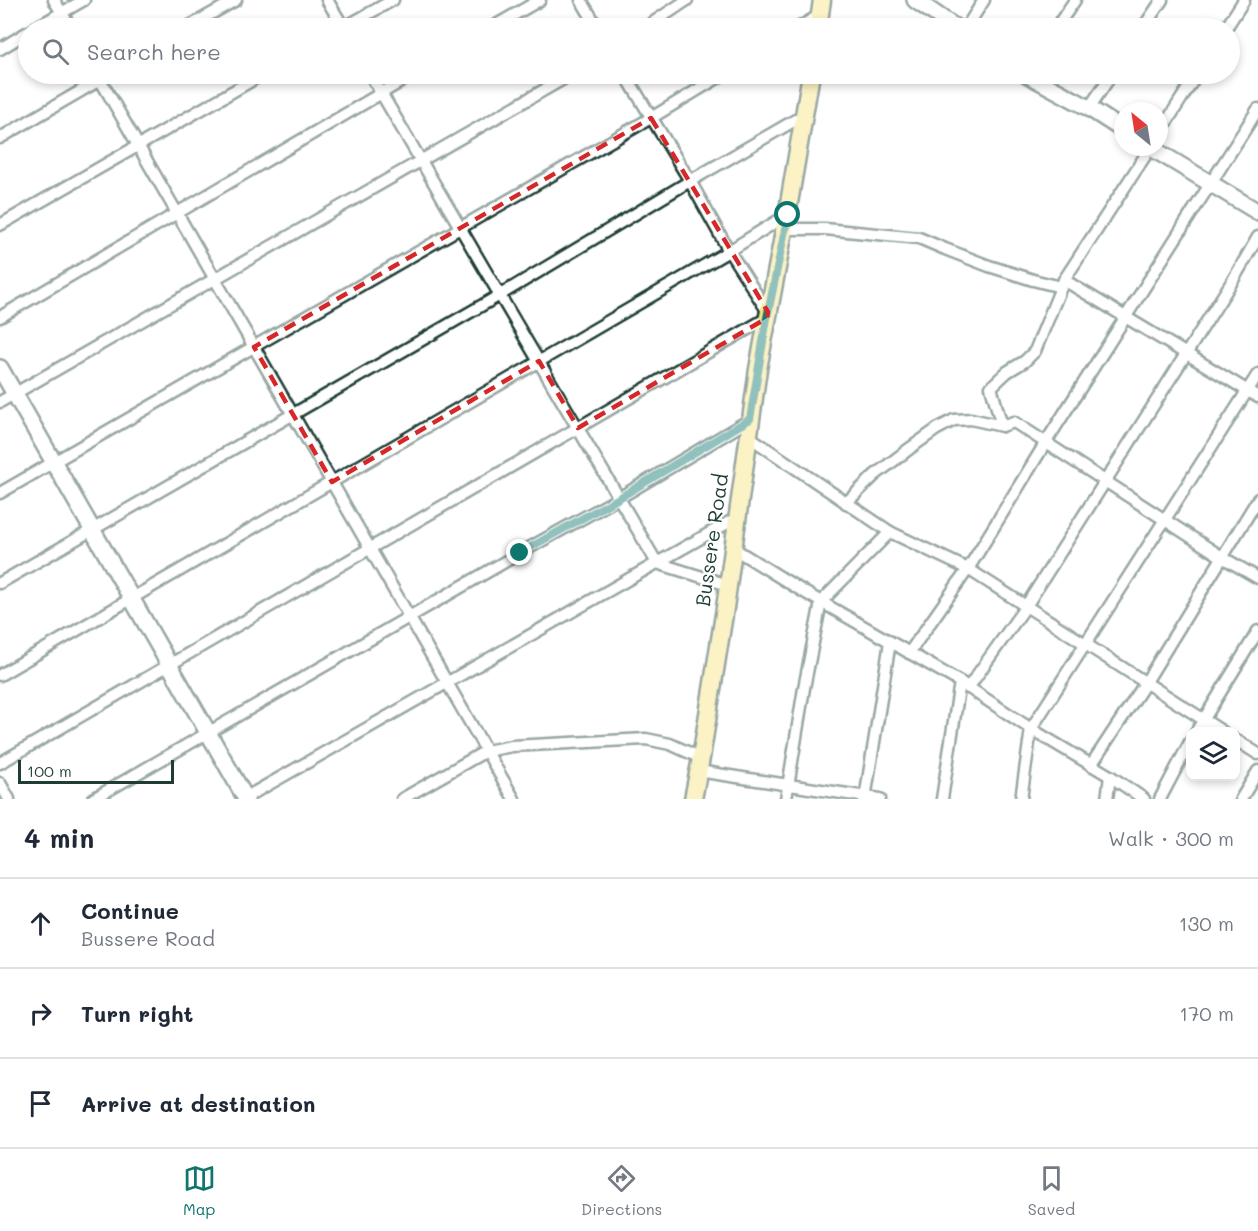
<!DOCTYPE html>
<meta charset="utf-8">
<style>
body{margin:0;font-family:Mali,sans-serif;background:#f2f2f3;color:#1f2937}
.controls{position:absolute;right:18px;bottom:18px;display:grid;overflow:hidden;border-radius:12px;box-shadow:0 3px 9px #0003}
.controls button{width:54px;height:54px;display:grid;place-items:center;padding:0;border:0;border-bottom:2px solid #e0e1e3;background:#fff;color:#1f2937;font:30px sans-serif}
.compass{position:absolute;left:1114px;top:102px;width:54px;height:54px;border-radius:50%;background:#fff;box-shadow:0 3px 9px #0003;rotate:330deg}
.scale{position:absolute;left:18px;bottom:15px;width:156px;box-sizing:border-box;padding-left:6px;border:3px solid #1f3d34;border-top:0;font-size:16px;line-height:21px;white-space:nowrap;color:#1f3d34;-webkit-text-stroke:4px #fff;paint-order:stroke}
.stop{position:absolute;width:18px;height:18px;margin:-14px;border:4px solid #0f766e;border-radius:50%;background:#fff}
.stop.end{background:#0f766e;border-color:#fff;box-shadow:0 2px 6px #0008}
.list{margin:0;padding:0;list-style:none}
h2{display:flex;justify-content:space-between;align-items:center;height:78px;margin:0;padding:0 24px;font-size:26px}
h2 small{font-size:20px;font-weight:400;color:#747a83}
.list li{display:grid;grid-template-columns:39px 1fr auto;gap:18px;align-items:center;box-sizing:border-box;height:90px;padding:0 24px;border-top:2px solid #e0e1e3}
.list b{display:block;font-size:22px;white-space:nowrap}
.list p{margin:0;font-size:20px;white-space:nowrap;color:#747a83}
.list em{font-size:20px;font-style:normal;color:#747a83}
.icon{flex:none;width:33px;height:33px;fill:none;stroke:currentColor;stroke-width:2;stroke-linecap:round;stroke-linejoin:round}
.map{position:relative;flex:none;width:1258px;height:799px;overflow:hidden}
.search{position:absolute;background:#fff;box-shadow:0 3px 9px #0003;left:18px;right:18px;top:18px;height:66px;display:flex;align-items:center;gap:15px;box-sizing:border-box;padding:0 21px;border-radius:33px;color:#747a83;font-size:22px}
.sheet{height:348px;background:#fff}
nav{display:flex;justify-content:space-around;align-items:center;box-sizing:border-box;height:84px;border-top:2px solid #e0e1e3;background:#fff;font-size:16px;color:#747a83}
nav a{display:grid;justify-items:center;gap:3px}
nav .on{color:#0f766e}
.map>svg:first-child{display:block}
</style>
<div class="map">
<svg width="1258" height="799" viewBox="0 0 1258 799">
<rect width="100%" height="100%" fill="#fff"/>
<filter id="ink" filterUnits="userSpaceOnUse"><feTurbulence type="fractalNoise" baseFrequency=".0167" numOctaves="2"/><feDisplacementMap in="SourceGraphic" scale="12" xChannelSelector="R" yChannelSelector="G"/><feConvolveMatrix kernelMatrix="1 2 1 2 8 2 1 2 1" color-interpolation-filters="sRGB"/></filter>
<g filter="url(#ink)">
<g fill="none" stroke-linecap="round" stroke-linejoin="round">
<defs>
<g id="street">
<path d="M54 0 71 28"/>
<path d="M327 0 344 28"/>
<path d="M581 0 598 28"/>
<path d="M35 28 84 0"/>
<path d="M186 28 236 0"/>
<path d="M343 28 393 0"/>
<path d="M491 28 540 0"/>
<path d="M645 28 687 0"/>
<path d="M798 28 820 15"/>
<path d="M966 28 984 0"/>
<path d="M1056 28 1075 0"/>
<path d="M1143 28 1162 0"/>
<path d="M1226 28 1244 0"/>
<path d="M0 49 28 32"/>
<path d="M97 74 514 799"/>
<path d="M370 74 657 563 738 517"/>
<path d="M625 74 690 181 729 251 768 312"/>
<path d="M1089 108 1112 74"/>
<path d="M1159 134 1197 74"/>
<path d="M0 138 110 74"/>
<path d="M0 225 263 74"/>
<path d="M785 229H825L919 238 945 249 989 266 1033 280 1061 287"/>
<path d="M1064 280 1258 397"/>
<path d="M0 317 414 74"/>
<path d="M0 402 572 74"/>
<path d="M1002 426 991 387 1007 372 1025 361 1035 351 1064 280 1151 147"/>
<path d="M748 436 890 532"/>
<path d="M0 493 651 118 724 74"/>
<path d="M846 503 875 475 909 449 937 429 954 420 971 419 1002 426 1014 422 1222 557 1258 578"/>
<path d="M733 548 804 592 960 682 1031 729 1110 776 1144 799"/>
<path d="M0 583 500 295 690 181 804 115"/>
<path d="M909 653 968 569 1046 442 1258 109"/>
<path d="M0 675 729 251 787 215"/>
<path d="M968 688 1026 606 1233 280 1258 237"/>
<path d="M1196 732 1258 631"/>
<path d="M1236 740 1258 754"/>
<path d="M0 763 767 318"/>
<path d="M1091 765 1146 682 1258 499"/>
<path d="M698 771 880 799"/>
<path d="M0 783 9 799"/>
<path d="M93 799 520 553 619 498 751 419"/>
<path d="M243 799 657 563 728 585"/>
<path d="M402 799 486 751 512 746 646 739 670 744 701 758"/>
<path d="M786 799 804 688 821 602 890 532 968 569 1223 732"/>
<path d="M865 799 890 642"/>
<path d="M942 799 960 682"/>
<path d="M1021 799 1031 729 1258 374"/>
<path d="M1107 799 1110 776"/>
<path d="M1160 799 1190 742"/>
<path d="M1241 799 1258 771"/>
</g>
<g id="secondary">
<path d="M915 0 956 28"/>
<path d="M1026 74 1089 108 1123 130"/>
<path d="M1150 147 1258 212"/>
<path d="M0 368 246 799"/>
</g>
<g id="primary">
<path d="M818 28 822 0"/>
<path d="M693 799 701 758 725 608 758 369 787 215 811 74"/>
</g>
</defs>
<use href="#street" stroke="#1f3d34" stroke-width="15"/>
<use href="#secondary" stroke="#1f3d34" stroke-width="20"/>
<use href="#primary" stroke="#1f3d34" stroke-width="21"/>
<use href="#street" stroke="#fff" stroke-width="10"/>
<use href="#secondary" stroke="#fff" stroke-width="15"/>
<use href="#primary" stroke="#f5e382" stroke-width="16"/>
</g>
</g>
<g fill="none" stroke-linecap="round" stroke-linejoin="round" filter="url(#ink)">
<path stroke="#0f766e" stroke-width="8" d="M520 553 619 498 750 419 767 318 788 215"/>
</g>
<path d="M0 0H1258V799H0ZM651 118 768 312 767 318 578 428 539 361 332 482 254 347Z" fill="#fff" fill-opacity=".55" fill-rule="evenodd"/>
<path fill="none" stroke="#d62828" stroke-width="4.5" stroke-dasharray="12 8" stroke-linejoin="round" d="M651 118 768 312 767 318 578 428 539 361 332 482 254 347Z"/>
<g text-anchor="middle" stroke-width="4.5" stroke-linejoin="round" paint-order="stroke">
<g font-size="20" fill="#1f3d34" stroke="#fff">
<text transform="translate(712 540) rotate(-82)" y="7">Bussere Road</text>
</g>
</g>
</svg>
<div class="controls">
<button><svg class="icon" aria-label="layers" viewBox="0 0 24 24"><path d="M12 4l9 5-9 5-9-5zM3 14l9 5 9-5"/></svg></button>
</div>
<svg class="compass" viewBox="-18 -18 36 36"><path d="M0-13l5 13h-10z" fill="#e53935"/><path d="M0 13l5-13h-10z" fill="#747a83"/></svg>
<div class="scale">100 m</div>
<div class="stop" style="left:788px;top:215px"></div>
<div class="stop end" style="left:520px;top:553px"></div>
<div class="search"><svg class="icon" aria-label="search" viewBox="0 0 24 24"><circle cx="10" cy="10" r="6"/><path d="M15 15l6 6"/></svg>Search here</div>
</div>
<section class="sheet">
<h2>4 min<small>Walk · 300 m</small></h2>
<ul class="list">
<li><svg class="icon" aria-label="ahead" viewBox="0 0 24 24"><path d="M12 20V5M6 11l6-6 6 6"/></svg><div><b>Continue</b><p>Bussere Road</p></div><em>130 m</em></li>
<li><svg class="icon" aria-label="right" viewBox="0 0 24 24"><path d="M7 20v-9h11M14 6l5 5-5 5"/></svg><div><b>Turn right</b></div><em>170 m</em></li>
<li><svg class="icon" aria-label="arrive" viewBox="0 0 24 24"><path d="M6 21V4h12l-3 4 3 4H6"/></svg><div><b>Arrive at destination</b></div></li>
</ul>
</section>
<nav>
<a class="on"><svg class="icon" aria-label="map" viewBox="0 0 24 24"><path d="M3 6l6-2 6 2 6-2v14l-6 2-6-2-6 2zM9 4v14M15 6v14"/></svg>Map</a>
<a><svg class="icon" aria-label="directions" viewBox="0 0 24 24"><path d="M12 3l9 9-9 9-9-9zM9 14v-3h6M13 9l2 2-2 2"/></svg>Directions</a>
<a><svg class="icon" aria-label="saved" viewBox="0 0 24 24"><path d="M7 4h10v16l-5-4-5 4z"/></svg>Saved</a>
</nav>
